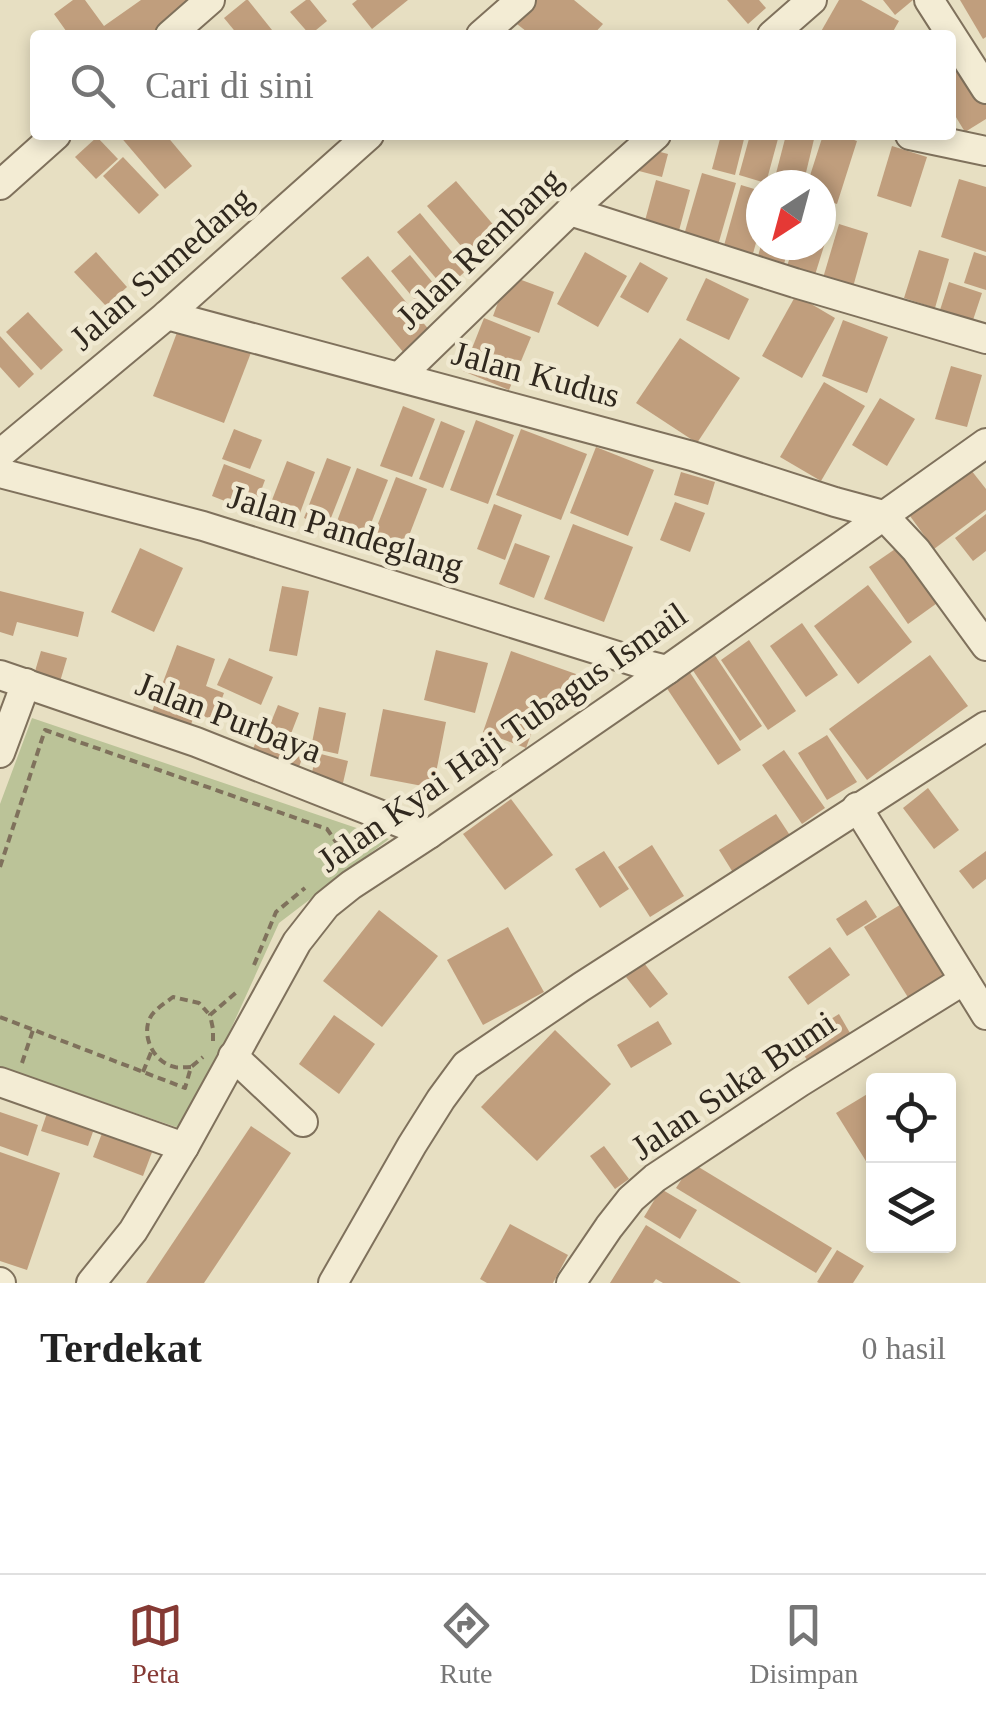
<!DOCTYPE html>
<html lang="id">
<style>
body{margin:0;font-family:Georgia,serif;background:#f2f2f2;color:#222}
.controls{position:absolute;right:30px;bottom:30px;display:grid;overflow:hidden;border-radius:10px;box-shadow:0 5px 15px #0003}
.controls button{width:90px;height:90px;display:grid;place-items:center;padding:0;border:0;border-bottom:2px solid #e0e0e0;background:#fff;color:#222;font:50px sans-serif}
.compass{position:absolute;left:746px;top:170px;width:90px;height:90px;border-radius:50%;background:#fff;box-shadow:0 5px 15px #0003;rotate:216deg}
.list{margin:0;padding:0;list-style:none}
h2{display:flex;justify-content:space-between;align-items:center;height:130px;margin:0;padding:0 40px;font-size:42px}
h2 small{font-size:32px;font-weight:400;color:#767676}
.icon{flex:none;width:55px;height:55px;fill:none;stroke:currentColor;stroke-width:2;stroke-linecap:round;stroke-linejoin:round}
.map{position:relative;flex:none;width:986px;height:1283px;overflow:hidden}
.search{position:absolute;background:#fff;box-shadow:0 5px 15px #0003;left:30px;right:30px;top:30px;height:110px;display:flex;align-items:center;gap:25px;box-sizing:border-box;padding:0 35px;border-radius:10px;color:#767676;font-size:38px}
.sheet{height:290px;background:#fff}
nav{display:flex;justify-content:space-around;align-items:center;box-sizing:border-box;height:140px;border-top:2px solid #e0e0e0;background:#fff;font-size:28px;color:#767676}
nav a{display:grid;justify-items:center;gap:5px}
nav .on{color:#853a34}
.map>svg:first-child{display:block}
</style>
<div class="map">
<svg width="986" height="1283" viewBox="0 0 986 1283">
<rect width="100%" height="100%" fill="#e7dfc2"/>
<path fill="#bbc398" d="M32 718 389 839 279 923 185 1130 0 1067V804Z"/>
<g fill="#c09e7d">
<path d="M73 0H85L104 26 141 0H207L158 35H69L54 14Z"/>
<path d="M246 0H248L276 35H238L224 18Z"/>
<path d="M306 0H310L327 21 310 35 290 12Z"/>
<path d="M357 0H408L372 29 352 4Z"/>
<path d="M537 0H574L603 24 593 35H531L517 24Z"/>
<path d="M727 0H759L766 8 748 24Z"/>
<path d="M839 0H861L899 21 891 35H819Z"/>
<path d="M883 0H913L895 15Z"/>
<path d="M960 0H986V37L983 39Z"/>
<path d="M960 62 986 103V119L965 132 951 109V68Z"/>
<path d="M119 135H166L192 166 165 189Z"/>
<path d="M721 135H745L735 175 712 169Z"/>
<path d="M750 135H779L766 183 739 175Z"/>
<path d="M786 135H815L803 185H773Z"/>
<path d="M823 135H840L857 141 837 204 821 199V185H807Z"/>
<path d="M97 137 118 159 96 179 75 157Z"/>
<path d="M892 146 927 157 911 207 877 196Z"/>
<path d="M645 148 668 154 662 177 639 171Z"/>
<path d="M123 157 159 195 139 214 103 176Z"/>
<path d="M702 173 736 183 718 245 684 235Z"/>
<path d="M959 179 986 187V252L941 237Z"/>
<path d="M656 180 690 190 677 238 643 228Z"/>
<path d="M456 181 502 235 473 260 427 206Z"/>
<path d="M741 185 761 191V225L752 257 723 249Z"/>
<path d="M821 210 834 214 814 278 786 269 794 245H821Z"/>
<path d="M420 213 467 270 445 289 397 232Z"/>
<path d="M839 224 868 233 853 287 823 278Z"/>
<path d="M761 245H789L783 268 757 260Z"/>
<path d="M919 250 949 259 935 308 904 298Z"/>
<path d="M96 252 127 287 106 306 74 272Z"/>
<path d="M585 252 627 276 598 327 557 304Z"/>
<path d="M974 252 986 256V290L964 283Z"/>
<path d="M410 255 434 284 415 300 391 271Z"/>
<path d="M368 256 430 331 404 353 341 278Z"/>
<path d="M640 262 668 278 648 313 620 297Z"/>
<path d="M508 275 554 292 539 333 493 316Z"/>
<path d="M706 278 749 299 729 340 686 320Z"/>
<path d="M949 282 982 293 973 320 940 310Z"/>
<path d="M796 295 835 318 802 378 762 356Z"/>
<path d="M28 312 63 350 41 370 6 332Z"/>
<path d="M484 318 531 337 509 390 463 371Z"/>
<path d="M843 320 888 337 867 393 822 376Z"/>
<path d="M181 322 252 350 224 423 153 396Z"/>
<path d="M0 336 34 374 19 388 0 367Z"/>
<path d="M680 338 740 378 697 443 636 403Z"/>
<path d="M951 366 982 375 967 427 935 419Z"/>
<path d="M824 382 865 406 821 481 780 457Z"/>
<path d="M880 398 915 419 887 466 852 445Z"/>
<path d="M403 406 435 419 412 477 380 466Z"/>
<path d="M476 420 514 435 488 504 450 490Z"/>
<path d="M441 421 465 431 443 488 419 479Z"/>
<path d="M234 429 262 440 250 469 222 459Z"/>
<path d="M521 429 587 454 561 520 496 495Z"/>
<path d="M596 447 654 470 628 536 570 513Z"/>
<path d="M327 458 351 467 327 528 304 518Z"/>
<path d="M287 461 315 472 296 524 267 513Z"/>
<path d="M224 464 265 480 253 512 212 496Z"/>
<path d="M357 468 388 480 363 544 333 532Z"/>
<path d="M971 470 986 489V510L934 549 910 516Z"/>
<path d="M681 472 715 482 708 505 674 495Z"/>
<path d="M396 477 427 489 400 559 369 547Z"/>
<path d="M675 502 705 513 690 552 660 540Z"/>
<path d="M494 504 522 515 505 560 477 549Z"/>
<path d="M986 514V551L973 561 955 538Z"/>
<path d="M573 524 633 547 604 622 544 599Z"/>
<path d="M515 543 550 556 534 598 499 584Z"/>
<path d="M901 545 940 601 908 624 869 567Z"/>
<path d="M140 548 183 568 154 632 111 612Z"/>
<path d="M868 585 912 642 858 684 814 626Z"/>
<path d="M282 586 309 591 297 656 269 651Z"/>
<path d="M0 591 84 612 78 637 17 622 13 636 0 632Z"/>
<path d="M802 623 838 675 806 697 770 646Z"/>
<path d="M749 640 796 711 768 730 721 660Z"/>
<path d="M177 645 215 659 206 686 224 693 214 720 195 713 187 736 148 722Z"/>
<path d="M436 650 488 663 475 713 424 700Z"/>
<path d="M41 651 67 658 59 685 33 678Z"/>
<path d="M511 651 576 674 562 712 542 705 526 748 483 732Z"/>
<path d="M712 651 762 726 740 741 690 666Z"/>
<path d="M930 655 968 706 867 780 829 729Z"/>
<path d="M229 658 273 677 261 705 217 685Z"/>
<path d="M685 665 741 750 718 765 662 681Z"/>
<path d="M278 705 299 713 287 744 305 751 297 772 251 754 259 734 265 737Z"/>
<path d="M319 707 346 713 338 754 311 748Z"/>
<path d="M383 709 446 722 433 788 370 776Z"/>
<path d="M827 735 857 782 827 800 798 753Z"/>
<path d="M784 750 825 808 802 824 762 765Z"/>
<path d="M317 753 348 761 343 783 311 776Z"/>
<path d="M928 788 959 830 934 849 903 808Z"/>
<path d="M511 799 553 855 505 890 463 834Z"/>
<path d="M776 814 795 843 737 879 719 850Z"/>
<path d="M652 845 684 896 650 917 618 867Z"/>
<path d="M604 851 629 889 600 908 575 869Z"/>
<path d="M986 851V879L973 889 959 871Z"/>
<path d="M866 900 877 917 847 936 836 919Z"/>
<path d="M903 903 947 975 909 999 864 927Z"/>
<path d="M379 910 438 956 382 1027 323 981Z"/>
<path d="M508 927 544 992 483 1025 447 960Z"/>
<path d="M830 947 850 975 808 1005 788 977Z"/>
<path d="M644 963 668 994 650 1008 626 977Z"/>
<path d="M839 1014 850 1033 807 1060 795 1041Z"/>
<path d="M334 1015 375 1044 339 1094 299 1064Z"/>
<path d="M658 1021 672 1044 631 1068 617 1045Z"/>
<path d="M555 1030 611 1084 537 1161 481 1107Z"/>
<path d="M874 1090V1174L836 1113Z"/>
<path d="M48 1110 95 1126 88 1146 41 1131Z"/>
<path d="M0 1112 38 1125 28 1156 0 1146Z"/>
<path d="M251 1126 291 1153 204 1283H146Z"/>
<path d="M104 1128 154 1147 143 1176 93 1157Z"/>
<path d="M604 1146 629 1179 615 1189 590 1156Z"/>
<path d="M0 1152 60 1173 27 1270 0 1261Z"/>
<path d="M692 1163 832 1248 816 1273 676 1188Z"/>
<path d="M661 1189 697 1210 680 1239 644 1217Z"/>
<path d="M510 1224 568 1255 553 1283H487L480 1279Z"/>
<path d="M646 1225 741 1283H663L656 1279 653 1283H610Z"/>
<path d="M837 1250 864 1266 853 1283H819L817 1282Z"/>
</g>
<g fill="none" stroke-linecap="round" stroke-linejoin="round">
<defs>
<g id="minor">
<path d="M929 0 986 89"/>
<path d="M170 35 210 0"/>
<path d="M481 35 521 0"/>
<path d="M772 35 812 0"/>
<path d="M910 135 986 151"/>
<path d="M0 185 56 135"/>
<path d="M570 211 795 283 986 339"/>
<path d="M167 315 692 456 835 502 883 515 916 550 986 646"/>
<path d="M400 376 570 211 656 135"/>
<path d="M0 454 167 315 369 135"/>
<path d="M0 473 203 526 643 664 667 670"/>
<path d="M0 675 196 742 429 834"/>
<path d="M0 753 26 683"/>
<path d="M857 807 986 1015"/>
<path d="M233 1056 303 1122"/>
<path d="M0 1082 184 1147"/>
<path d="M0 1282 1 1283"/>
<path d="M91 1283 133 1231 184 1147 297 942 326 905 351 885 429 834 667 670 986 443"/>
<path d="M333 1283 412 1145 441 1099 466 1065 581 987 986 726"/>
<path d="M571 1283 609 1227 631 1199 655 1178 800 1082 964 980"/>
</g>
</defs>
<use href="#minor" stroke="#7f715c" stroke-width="32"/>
<g stroke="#7f715c" stroke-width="4" stroke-dasharray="8 5" stroke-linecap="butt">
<path d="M0 867 45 730 327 829 343 852 336 863"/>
<path d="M254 965 276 912 305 888"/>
<path d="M0 1017 185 1088 191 1067 203 1057"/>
<path d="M213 1041V1029L210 1015 239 990"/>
<path d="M22 1063 33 1030"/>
<path d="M191 1067C188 1067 177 1068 175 1067 155 1063 142 1039 149 1020 153 1010 164 1004 173 997L199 1003 208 1013"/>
<path d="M143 1072 152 1050"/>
</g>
<use href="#minor" stroke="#f3ecd4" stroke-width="28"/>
</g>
<g text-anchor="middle" stroke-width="9" stroke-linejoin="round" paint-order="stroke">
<g font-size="35" fill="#30281e" stroke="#f0e9d1">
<text transform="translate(479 248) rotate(-44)" y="12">Jalan Rembang</text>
<text transform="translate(161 268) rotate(-41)" y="12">Jalan Sumedang</text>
<text transform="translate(536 374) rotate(15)" y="12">Jalan Kudus</text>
<text transform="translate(346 531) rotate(17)" y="12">Jalan Pandeglang</text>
<text transform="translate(229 717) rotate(21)" y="12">Jalan Purbaya</text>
<text transform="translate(502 737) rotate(-35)" y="12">Jalan Kyai Haji Tubagus Ismail</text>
<text transform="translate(733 1085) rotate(-34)" y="12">Jalan Suka Bumi</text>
</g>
</g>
</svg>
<div class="controls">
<button><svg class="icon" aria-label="locate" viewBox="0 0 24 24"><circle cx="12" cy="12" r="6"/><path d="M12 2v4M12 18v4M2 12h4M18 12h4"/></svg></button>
<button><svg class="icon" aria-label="layers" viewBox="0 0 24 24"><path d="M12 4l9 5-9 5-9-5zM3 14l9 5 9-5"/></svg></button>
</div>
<svg class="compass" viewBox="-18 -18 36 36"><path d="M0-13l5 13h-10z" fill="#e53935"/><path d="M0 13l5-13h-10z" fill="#767676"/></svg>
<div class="search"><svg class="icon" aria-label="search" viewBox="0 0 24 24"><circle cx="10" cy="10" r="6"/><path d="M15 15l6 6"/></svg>Cari di sini</div>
</div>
<section class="sheet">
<h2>Terdekat<small>0 hasil</small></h2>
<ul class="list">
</ul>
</section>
<nav>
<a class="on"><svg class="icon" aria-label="map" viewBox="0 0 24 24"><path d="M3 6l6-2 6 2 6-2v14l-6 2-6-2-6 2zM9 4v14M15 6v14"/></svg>Peta</a>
<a><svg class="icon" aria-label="directions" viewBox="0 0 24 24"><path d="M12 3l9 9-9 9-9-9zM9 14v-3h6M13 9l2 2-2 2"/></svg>Rute</a>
<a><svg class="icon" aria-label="saved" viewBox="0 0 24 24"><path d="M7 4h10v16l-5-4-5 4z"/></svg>Disimpan</a>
</nav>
